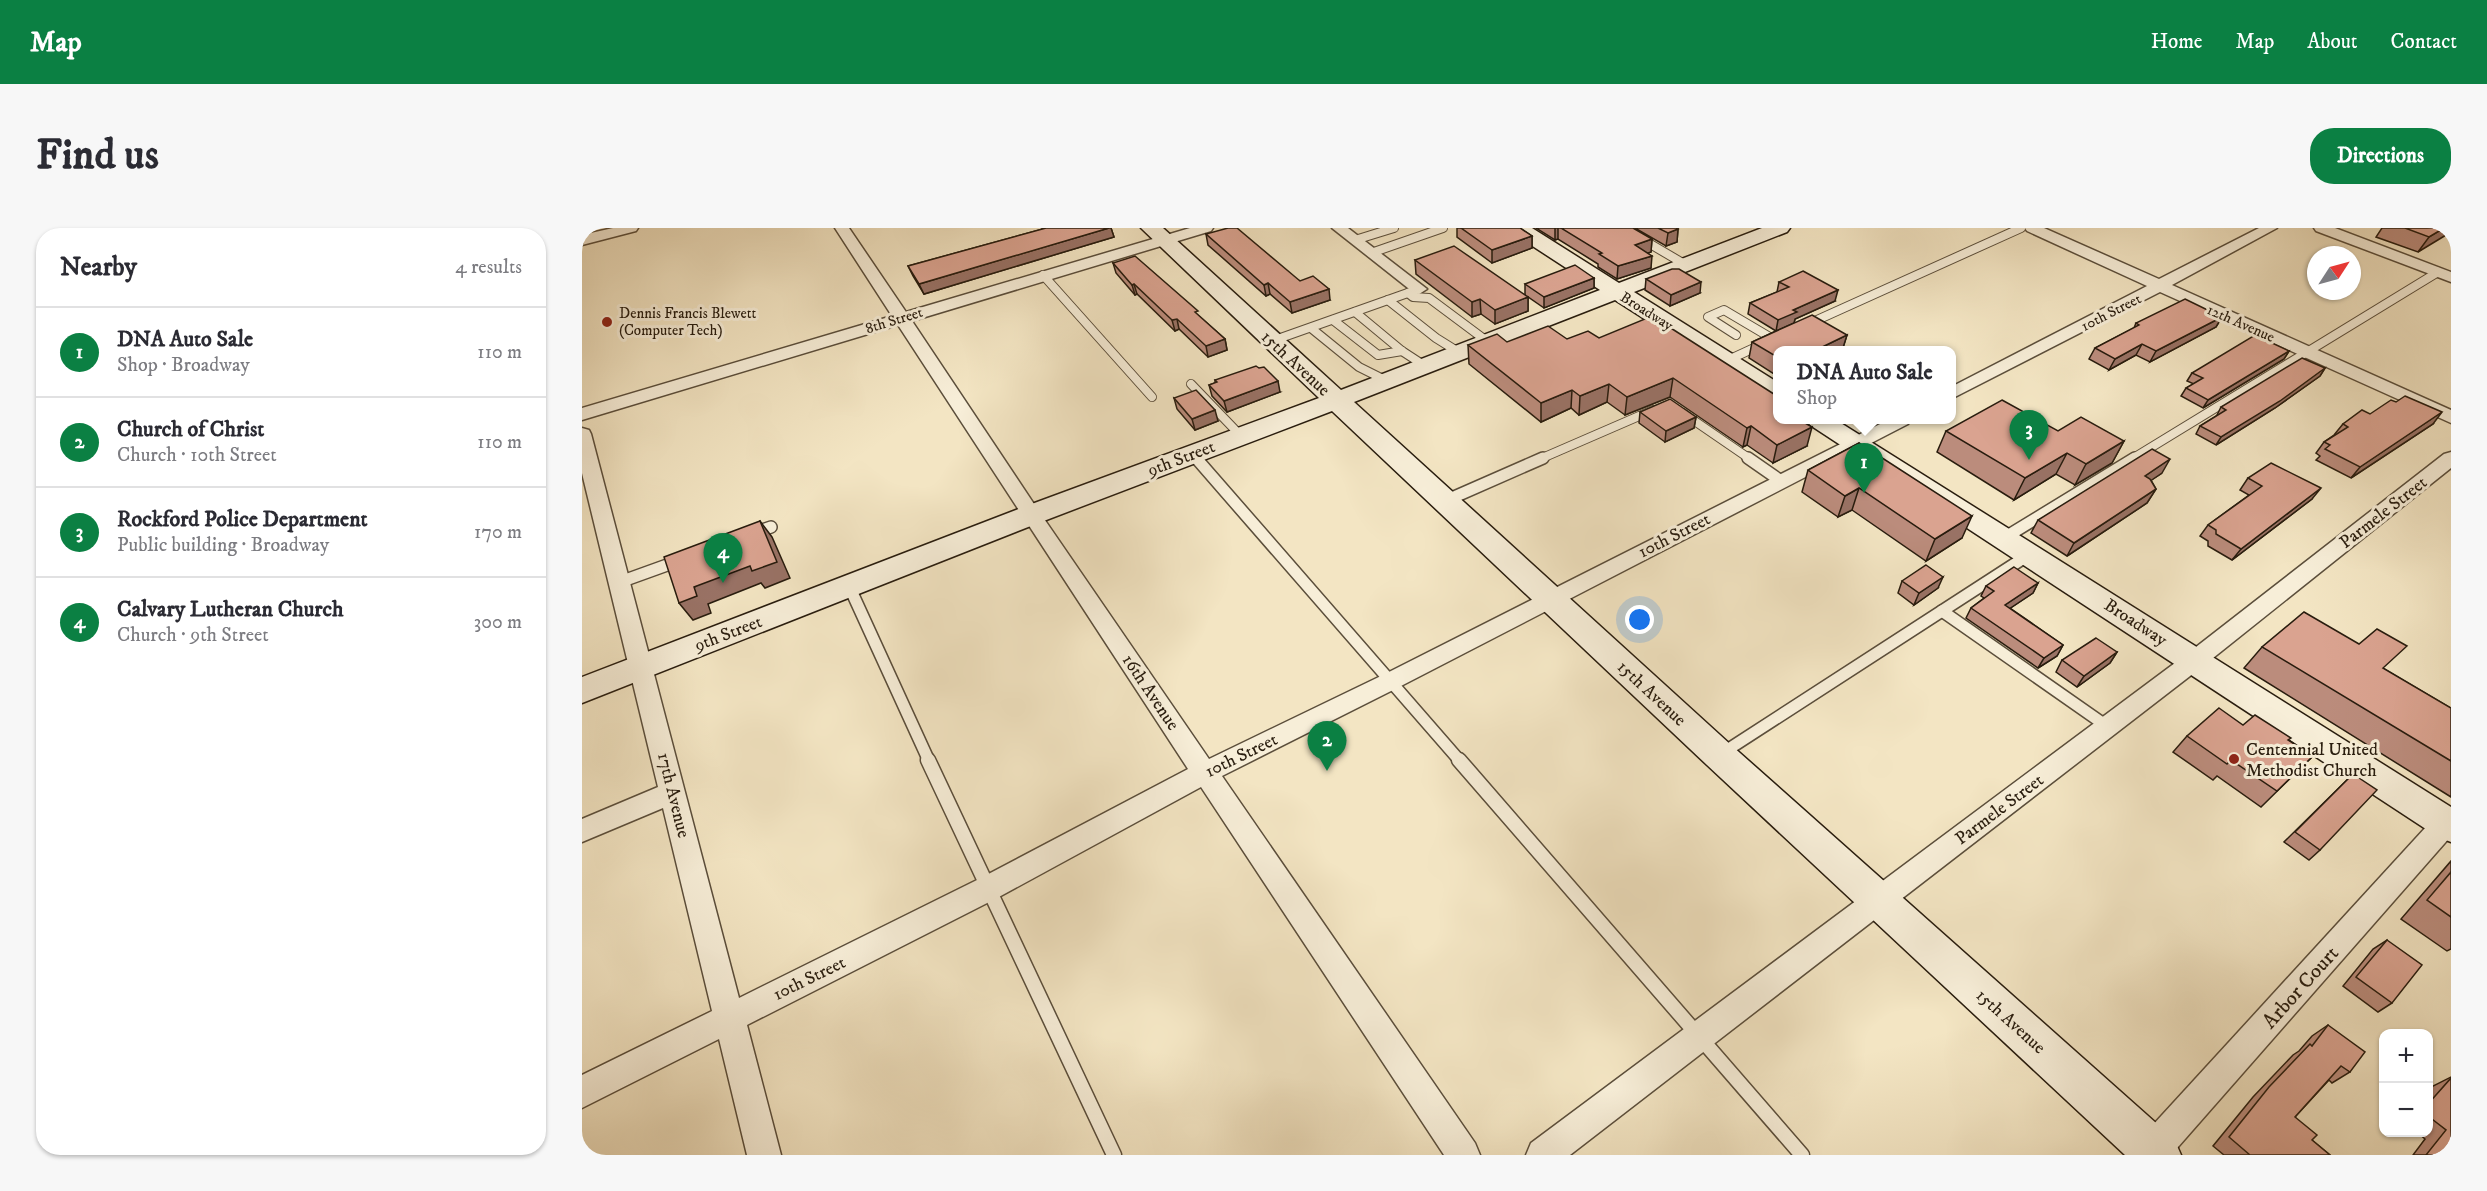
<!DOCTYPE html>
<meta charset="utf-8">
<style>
body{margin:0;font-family:"IM FELL DW Pica",serif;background:#f7f7f7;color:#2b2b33}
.controls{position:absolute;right:18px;bottom:18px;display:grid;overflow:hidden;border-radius:12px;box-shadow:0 2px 4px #0004}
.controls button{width:54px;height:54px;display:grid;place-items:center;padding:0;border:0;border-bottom:2px solid #e1e1e2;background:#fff;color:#2b2b33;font:30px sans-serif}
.compass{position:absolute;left:1725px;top:18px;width:54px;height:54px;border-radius:50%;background:#fff;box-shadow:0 2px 4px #0004;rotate:54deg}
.you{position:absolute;left:1058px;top:392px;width:21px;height:21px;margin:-15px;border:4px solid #fff;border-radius:50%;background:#1a73e8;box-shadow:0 0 0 9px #1a73e833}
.badge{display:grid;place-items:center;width:39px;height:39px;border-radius:50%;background:#0b8043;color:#fff;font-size:20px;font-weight:700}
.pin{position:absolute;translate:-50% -50px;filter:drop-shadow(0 2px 3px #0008)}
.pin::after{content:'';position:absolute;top:32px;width:21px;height:18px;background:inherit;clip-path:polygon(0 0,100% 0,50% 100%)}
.popup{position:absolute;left:1191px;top:118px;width:183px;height:78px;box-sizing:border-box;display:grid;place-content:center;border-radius:12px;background:#fff;filter:drop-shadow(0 2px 4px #0005);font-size:20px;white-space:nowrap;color:#7c7c81}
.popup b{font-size:22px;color:#2b2b33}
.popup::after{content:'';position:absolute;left:50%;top:100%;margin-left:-12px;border:12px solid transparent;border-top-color:#fff}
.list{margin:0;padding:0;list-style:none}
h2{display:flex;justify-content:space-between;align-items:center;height:78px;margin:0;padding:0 24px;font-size:26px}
h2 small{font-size:20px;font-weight:400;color:#7c7c81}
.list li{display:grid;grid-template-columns:39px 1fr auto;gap:18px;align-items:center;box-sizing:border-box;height:90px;padding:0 24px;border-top:2px solid #e1e1e2}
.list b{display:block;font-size:22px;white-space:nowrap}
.list p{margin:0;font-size:20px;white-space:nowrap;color:#7c7c81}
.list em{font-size:20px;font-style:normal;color:#7c7c81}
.map{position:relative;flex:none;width:1869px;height:927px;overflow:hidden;border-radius:24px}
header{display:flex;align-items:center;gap:36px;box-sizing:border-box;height:84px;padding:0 30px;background:#0b8043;color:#fff}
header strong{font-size:28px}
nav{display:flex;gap:33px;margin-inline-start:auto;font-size:21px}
.intro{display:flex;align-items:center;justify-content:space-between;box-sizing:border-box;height:144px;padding:0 36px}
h1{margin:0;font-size:42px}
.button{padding:15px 27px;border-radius:24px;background:#0b8043;color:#fff;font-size:21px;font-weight:700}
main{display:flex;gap:36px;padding:0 36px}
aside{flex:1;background:#fff;border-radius:24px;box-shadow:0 2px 4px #0004}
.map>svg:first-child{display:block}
</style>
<header>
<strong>Map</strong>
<nav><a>Home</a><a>Map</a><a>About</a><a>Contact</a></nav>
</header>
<div class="intro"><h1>Find us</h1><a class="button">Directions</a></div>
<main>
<aside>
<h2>Nearby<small>4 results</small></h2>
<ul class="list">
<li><span class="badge">1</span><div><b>DNA Auto Sale</b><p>Shop · Broadway</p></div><em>110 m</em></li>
<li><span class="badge">2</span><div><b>Church of Christ</b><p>Church · 10th Street</p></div><em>110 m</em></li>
<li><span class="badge">3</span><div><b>Rockford Police Department</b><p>Public building · Broadway</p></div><em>170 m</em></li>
<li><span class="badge">4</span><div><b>Calvary Lutheran Church</b><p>Church · 9th Street</p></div><em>300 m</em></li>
</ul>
</aside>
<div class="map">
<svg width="1869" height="927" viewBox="0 0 1869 927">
<rect width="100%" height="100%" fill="#f3e5c3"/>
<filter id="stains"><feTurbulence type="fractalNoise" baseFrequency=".00333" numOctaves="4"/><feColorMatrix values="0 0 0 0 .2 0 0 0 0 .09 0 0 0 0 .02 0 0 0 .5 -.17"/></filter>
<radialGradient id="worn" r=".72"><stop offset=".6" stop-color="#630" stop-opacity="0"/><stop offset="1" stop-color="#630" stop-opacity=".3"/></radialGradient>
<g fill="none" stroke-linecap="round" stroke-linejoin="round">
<defs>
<g id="lane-far2">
<path d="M1041 0 1104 37"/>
<path d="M773 12 812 0"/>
<path d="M789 25 861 0"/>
<path d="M461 47 570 169"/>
<path d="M826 65 831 69 847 70 906 114"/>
<path d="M806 72 854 110 878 125"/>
<path d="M773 84 820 123 843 138"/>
<path d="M751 92 796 127 820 123"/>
<path d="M1224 97 1439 0"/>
<path d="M729 100 777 139 805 153"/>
<path d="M1154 107 1126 89 1142 82 1191 111"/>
<path d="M690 113 837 61"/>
<path d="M1144 133 1183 115"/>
<path d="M609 156 659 208"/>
<path d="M1101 185 1168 231"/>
<path d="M611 226 616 231"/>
<path d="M958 231 1071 182"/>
<path d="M1550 231 1856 44"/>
</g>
<g id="lane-far1">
<path d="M614 230 878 533"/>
<path d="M1166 230 1199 253"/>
<path d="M863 273 961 230"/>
<path d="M169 306 189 299"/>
<path d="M1422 310 1553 230"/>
<path d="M38 354 99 332"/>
<path d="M267 358 347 533"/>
<path d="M1360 383 1526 499"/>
<path d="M1139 526 1448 326"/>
</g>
<g id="lane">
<path d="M346 532 532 927"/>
<path d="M877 532 1220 927"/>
</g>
<g id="street">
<path d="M31 0H56L54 3 0 17V7Z"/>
<path d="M253 0H267L324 84 608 0H631L629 3 330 93 456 282 627 531 801 447 1306 192H1328L1326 196 817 459 640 548 893 915 898 927H862L619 559 415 670 165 797 199 927H165L137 811 0 880V847L130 783 81 580 0 614V591L76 559 0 245V200L7 202 9 206 157 770 395 652 606 541 316 97 0 192V180L310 88Z"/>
<path d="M750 0H766L845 61 837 66 831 64Z"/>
<path d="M1443 0H1462L1577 51 1677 0H1695L1590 57 1869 182V195L1578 64 1369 171V159L1565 58 1445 3Z"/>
<path d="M1732 0H1753L1869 44V54L1734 3Z"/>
<path d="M1869 224V240L1621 438 988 927H944L949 915 1605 426 1862 226Z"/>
<path d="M1864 584 1869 585V608L1589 927H1557L1554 922 1559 910 1855 587Z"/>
</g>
<g id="secondary">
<path d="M559 0H581L759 162 1018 62 929 4 926 0H950L1037 55 1180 0H1208L1205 4 1052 64 1195 154V172L1186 170 1033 72 772 174 1149 517 1592 911 1599 927H1543L1125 537 750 183 459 294 0 475V449L439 280 737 170Z"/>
<path d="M1225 192H1254L1869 579V614L1856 609 1228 197Z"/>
</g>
</defs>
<use href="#lane-far2" stroke="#5b4e3b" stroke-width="10"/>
<use href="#lane-far1" stroke="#5b4e3b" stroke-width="14"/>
<use href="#lane" stroke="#5b4e3b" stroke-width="17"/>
<use href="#street" stroke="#5b4e3b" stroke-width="3"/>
<use href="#secondary" stroke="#281c0e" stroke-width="3"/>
<use href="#lane-far2" stroke="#f7eed8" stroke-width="8"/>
<use href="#lane-far1" stroke="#f7eed8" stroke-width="11"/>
<use href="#lane" stroke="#f7eed8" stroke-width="14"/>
<use href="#street" fill="#f7eed8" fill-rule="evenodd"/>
<use href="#secondary" fill="#f7eed8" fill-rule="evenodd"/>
</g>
<g fill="#bb8c7c" stroke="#281c0e" stroke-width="1.5">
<path d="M460 0H529L532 9 342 66 331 48 326 38 461 1Z"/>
<path d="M875 0H938L950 8V20L910 35 875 9Z"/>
<path d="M954 0H1051L1070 11 1069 24 1066 25 1069 40 1035 51 1016 39V36L976 11 973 12Z"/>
<path d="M1053 0H1094L1096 1 1095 14 1084 18Z"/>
<path d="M1800 0H1869L1836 24 1794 9Z"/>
<path d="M624 6 718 53 748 72 710 85 688 66 684 68 626 17Z"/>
<path d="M833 32 943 67V56L1012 50V60L962 80 946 69V83L913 96 899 86 890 89 834 46Z"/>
<path d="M531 35 617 88 643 111 645 122 626 129 597 101 593 103 555 66 553 67 534 45Z"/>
<path d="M1064 51 1118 65 1088 78 1063 62Z"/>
<path d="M1197 54 1253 73 1213 91 1212 95 1265 107 1260 123H1195V148L1167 130 1170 114 1194 103 1166 86 1168 75 1195 64Z"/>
<path d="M1640 89 1634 99 1568 134 1554 127 1527 142 1507 131 1513 120 1552 100 1554 95Z"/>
<path d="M1017 110 1225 218 1191 235 1165 217 1161 219 1088 169 1043 187 1025 174 997 187 989 180 959 194 887 136 886 117 925 114Z"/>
<path d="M1707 123 1702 131 1621 180 1599 168 1604 160 1612 156 1605 153 1610 145Z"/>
<path d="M1743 140 1738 148 1693 180 1634 217 1614 206 1618 198 1636 187H1635L1639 179Z"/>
<path d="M633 152 698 164 645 184 630 168 627 157 633 155Z"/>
<path d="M592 170 636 193 613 202 595 181Z"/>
<path d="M1058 184 1114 189 1112 200 1083 214 1057 195Z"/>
<path d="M1788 186 1851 196 1769 250 1734 232 1738 228 1734 225 1742 214 1752 207 1761 196Z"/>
<path d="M1364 203H1476L1542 213 1530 235 1493 257 1474 246 1432 272 1355 224Z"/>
<path d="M1277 215 1380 310 1344 333 1270 282 1256 289 1220 264 1226 242Z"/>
<path d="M1580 245 1569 252 1574 261 1565 275 1485 328 1449 305 1456 292Z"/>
<path d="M1666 250 1730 271 1650 332 1626 318V313L1618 308 1626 297 1667 267 1658 262Z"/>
<path d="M1320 353 1356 360 1332 377 1316 365Z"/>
<path d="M1456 355 1451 365 1428 380 1481 417 1475 428 1456 440 1384 390 1389 380 1402 370 1399 368 1404 358Z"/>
<path d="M1680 419 1802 441 1869 480V569L1662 440Z"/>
<path d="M1535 424 1528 435 1495 459 1474 444 1480 432Z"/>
<path d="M1661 497 1706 512 1731 528 1679 579 1635 548 1631 552 1591 524 1605 508Z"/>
<path d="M1771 546 1738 622 1727 632 1702 614Z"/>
<path d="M1869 633V721L1865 723 1819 691Z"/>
<path d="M1805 712 1810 775 1796 784 1761 758 1791 721Z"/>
<path d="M1746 797 1768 844 1750 855 1747 852 1713 889 1730 912 1748 927H1642L1631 918 1671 869 1711 827 1717 823 1730 808Z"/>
<path d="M1869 849V927H1831L1843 911 1835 904H1846V863L1851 858Z"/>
</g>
<g fill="#997265" stroke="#281c0e" stroke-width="1.5">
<path d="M527 0H529L532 9 342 66 337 56Z"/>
<path d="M973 0H976V11L973 12Z"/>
<path d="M1862 0H1869V4L1836 24 1847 9Z"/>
<path d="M1096 1 1095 14 1084 18 1086 5Z"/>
<path d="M950 8V20L910 35V22Z"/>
<path d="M1070 11 1069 24 1052 30 1053 17Z"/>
<path d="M1070 28 1069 40 1035 51 1036 38Z"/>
<path d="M1012 50V60L962 80V69Z"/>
<path d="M1119 54 1118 65 1088 78 1089 67Z"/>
<path d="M686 55 688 66 684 68 682 57Z"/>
<path d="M552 56 555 66 553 67 550 57Z"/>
<path d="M747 61 748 72 710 85 708 74Z"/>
<path d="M1256 62 1253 73 1213 91 1212 95 1194 103 1196 92 1211 82Z"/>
<path d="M946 69V83L913 96V82Z"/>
<path d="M898 71 899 86 890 89V74Z"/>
<path d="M1640 89 1634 99 1568 134 1574 123Z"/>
<path d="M595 91 597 101 593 103 590 92Z"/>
<path d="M1265 107 1260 123H1232Z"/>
<path d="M643 111 645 122 626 129 624 118Z"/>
<path d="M1560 116 1554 127 1527 142 1533 131Z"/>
<path d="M1707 123 1702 131 1621 180 1626 172Z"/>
<path d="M1743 140 1738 148 1693 180 1634 217 1639 209Z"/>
<path d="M1091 150 1088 169 1043 187 1045 169Z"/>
<path d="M696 153 698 164 645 184 642 173Z"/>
<path d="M1027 156 1025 174 997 187 998 168Z"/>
<path d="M990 162 989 180 959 194V175Z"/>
<path d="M633 182 636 193 613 202 610 191Z"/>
<path d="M1860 184 1851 196 1769 250 1778 239Z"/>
<path d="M1114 189 1112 200 1083 214 1084 203Z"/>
<path d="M1169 198 1165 217 1161 219 1165 200Z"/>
<path d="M1230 199 1225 218 1191 235 1195 217Z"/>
<path d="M1542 213 1530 235 1493 257 1504 236Z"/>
<path d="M1485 225 1474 246 1432 272 1443 250Z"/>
<path d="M1588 231 1580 245 1555 262 1563 248Z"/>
<path d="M1277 260 1270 282 1256 289 1263 268Z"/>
<path d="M1739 260 1730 271 1650 332 1659 321Z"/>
<path d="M1574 261 1565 275 1485 328 1492 315Z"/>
<path d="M1390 288 1380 310 1344 333 1353 311Z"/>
<path d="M178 293 190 309 208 350 183 360 179 355 126 376 129 385 111 392 97 375Z"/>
<path d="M1361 349 1356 360 1332 377 1337 365Z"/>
<path d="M1456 355 1451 365 1418 387 1423 377Z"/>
<path d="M1481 417 1475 428 1456 440 1462 430Z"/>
<path d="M1535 424 1528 435 1495 459 1502 448Z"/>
</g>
<g fill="#daa390" stroke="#281c0e" stroke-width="1.5">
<path d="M464 0H527L337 56 326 38Z"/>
<path d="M646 0H655L718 53 731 48 747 61 708 74 686 55 682 57 624 6Z"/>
<path d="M879 0H938L950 8 910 22Z"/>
<path d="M979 0H1051L1070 11 1053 17 1070 28 1036 38 1017 26 1020 25Z"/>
<path d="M1076 0H1094L1096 1 1086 5Z"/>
<path d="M1823 0H1862L1847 9Z"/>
<path d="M872 18 946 69 913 82 898 71 890 74 833 32Z"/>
<path d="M553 28 616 83 613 84 643 111 624 118 595 91 590 92 552 56 550 57 531 35Z"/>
<path d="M993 37 1012 50 962 69 943 56Z"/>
<path d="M1090 41H1097L1119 54 1089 67 1064 51Z"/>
<path d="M1221 43 1256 62 1211 82 1215 84 1196 92 1168 75 1207 59 1197 54Z"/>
<path d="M1603 71 1640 89 1574 123 1560 116 1533 131 1513 120 1557 97 1554 95Z"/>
<path d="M1230 87 1265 107 1232 123H1195V129L1170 114Z"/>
<path d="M1070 88 1195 168V192H1218L1230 199 1195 217 1169 198 1165 200 1091 150 1045 169 1027 156 998 168 990 162 959 175 886 117 915 106 925 114 966 98 985 111 1006 103 1017 110Z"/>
<path d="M1673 107 1707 123 1626 172 1604 160 1621 150 1610 145Z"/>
<path d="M1720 130 1743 140 1698 173 1639 209 1618 198 1644 182 1639 179Z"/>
<path d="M674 138 677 140 682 139 696 153 642 173 627 157 635 154 633 152Z"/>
<path d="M614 162 633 182 610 191 592 170Z"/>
<path d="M1823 168 1860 184 1778 239 1743 221 1748 217 1742 214 1766 199 1761 196 1780 182 1788 186 1809 172 1814 174Z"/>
<path d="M1088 171 1114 189 1084 203 1058 184Z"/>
<path d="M1420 172 1476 203 1499 189 1542 213 1504 236 1485 225 1443 250 1364 203Z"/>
<path d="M1277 215 1390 288 1353 311 1277 260 1263 268 1226 242Z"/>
<path d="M1570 221 1588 231 1563 248 1568 251 1574 261 1492 315 1456 292Z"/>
<path d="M1689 235 1739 260 1659 321 1634 306V302L1626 297 1680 258 1666 250Z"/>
<path d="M178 293 195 334 170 343 168 338 112 359 115 368 97 375 82 329Z"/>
<path d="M1344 337 1361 349 1337 365 1320 353Z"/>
<path d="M1432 339 1456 355 1423 377 1481 417 1462 430 1389 380 1412 363 1404 358Z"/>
<path d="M1722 384 1777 416 1795 401 1825 418 1801 440 1869 480V533L1680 419Z"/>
<path d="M1514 410 1535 424 1502 448 1480 432Z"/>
<path d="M1637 480 1661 497 1673 487 1709 510 1706 512 1731 528 1695 563 1649 532 1645 536 1605 508Z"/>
<path d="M1771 546 1795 562 1738 622 1713 604Z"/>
<path d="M1869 644V689L1845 672Z"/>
<path d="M1805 712 1840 737 1810 775 1774 749Z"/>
<path d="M1746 797 1783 824 1768 844 1759 838 1713 889 1735 907 1730 912 1748 927H1668L1647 909 1687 859 1728 816 1730 818Z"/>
<path d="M1869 850V927H1844L1864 902 1846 888V876Z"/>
</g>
<g fill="#8f2418" stroke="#f7eed8" stroke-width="2">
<circle cx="25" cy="94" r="6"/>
<circle cx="1652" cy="531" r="6"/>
</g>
<g text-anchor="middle" stroke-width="6" stroke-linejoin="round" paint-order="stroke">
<g font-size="15" fill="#281c0e" stroke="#f7eed8">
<text transform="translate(1065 83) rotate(32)" y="5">Broadway</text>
<text transform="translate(1529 84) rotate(-27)" y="5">10th Street</text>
<text transform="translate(312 92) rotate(-17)" y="5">8th Street</text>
<text transform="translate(1659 95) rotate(24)" y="5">12th Avenue</text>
</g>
<g font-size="15" fill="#281c0e" stroke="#f7eed8" text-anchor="start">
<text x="37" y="90">Dennis Francis Blewett<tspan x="37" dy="17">(Computer Tech)</tspan></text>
</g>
<g font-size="18" fill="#281c0e" stroke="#f7eed8">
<text transform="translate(714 135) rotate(43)" y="6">15th Avenue</text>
<text transform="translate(599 230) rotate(-21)" y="6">9th Street</text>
<text transform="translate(1801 284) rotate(-38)" y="6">Parmele Street</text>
<text transform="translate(1092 307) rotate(-27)" y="6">10th Street</text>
<text transform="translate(1554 394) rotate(33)" y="6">Broadway</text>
<text transform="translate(146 405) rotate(-21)" y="6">9th Street</text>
<text transform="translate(569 464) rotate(56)" y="6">16th Avenue</text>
<text transform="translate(1070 465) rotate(43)" y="6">15th Avenue</text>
<text transform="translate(659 527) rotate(-26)" y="6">10th Street</text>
<text transform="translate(92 567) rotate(76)" y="6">17th Avenue</text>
<text transform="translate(1417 581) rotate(-37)" y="6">Parmele Street</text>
<text transform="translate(227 750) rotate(-26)" y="6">10th Street</text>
<text transform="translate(1429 793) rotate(42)" y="6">15th Avenue</text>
</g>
<g font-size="18" fill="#281c0e" stroke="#f7eed8" text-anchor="start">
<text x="1664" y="527">Centennial United<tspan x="1664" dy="21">Methodist Church</tspan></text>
</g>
<g font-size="21" fill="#281c0e" stroke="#f7eed8">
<text transform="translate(1718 759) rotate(-48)" y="7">Arbor Court</text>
</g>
</g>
<rect width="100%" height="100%" filter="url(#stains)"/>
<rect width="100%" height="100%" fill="url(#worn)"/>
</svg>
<div class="controls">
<button>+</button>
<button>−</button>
</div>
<svg class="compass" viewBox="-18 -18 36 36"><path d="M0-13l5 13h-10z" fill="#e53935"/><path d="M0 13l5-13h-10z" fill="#7c7c81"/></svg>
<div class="you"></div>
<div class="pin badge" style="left:1282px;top:265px">1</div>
<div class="popup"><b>DNA Auto Sale</b>Shop</div>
<div class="pin badge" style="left:745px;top:543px">2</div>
<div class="pin badge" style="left:1447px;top:232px">3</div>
<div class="pin badge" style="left:141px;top:355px">4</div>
</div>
</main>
